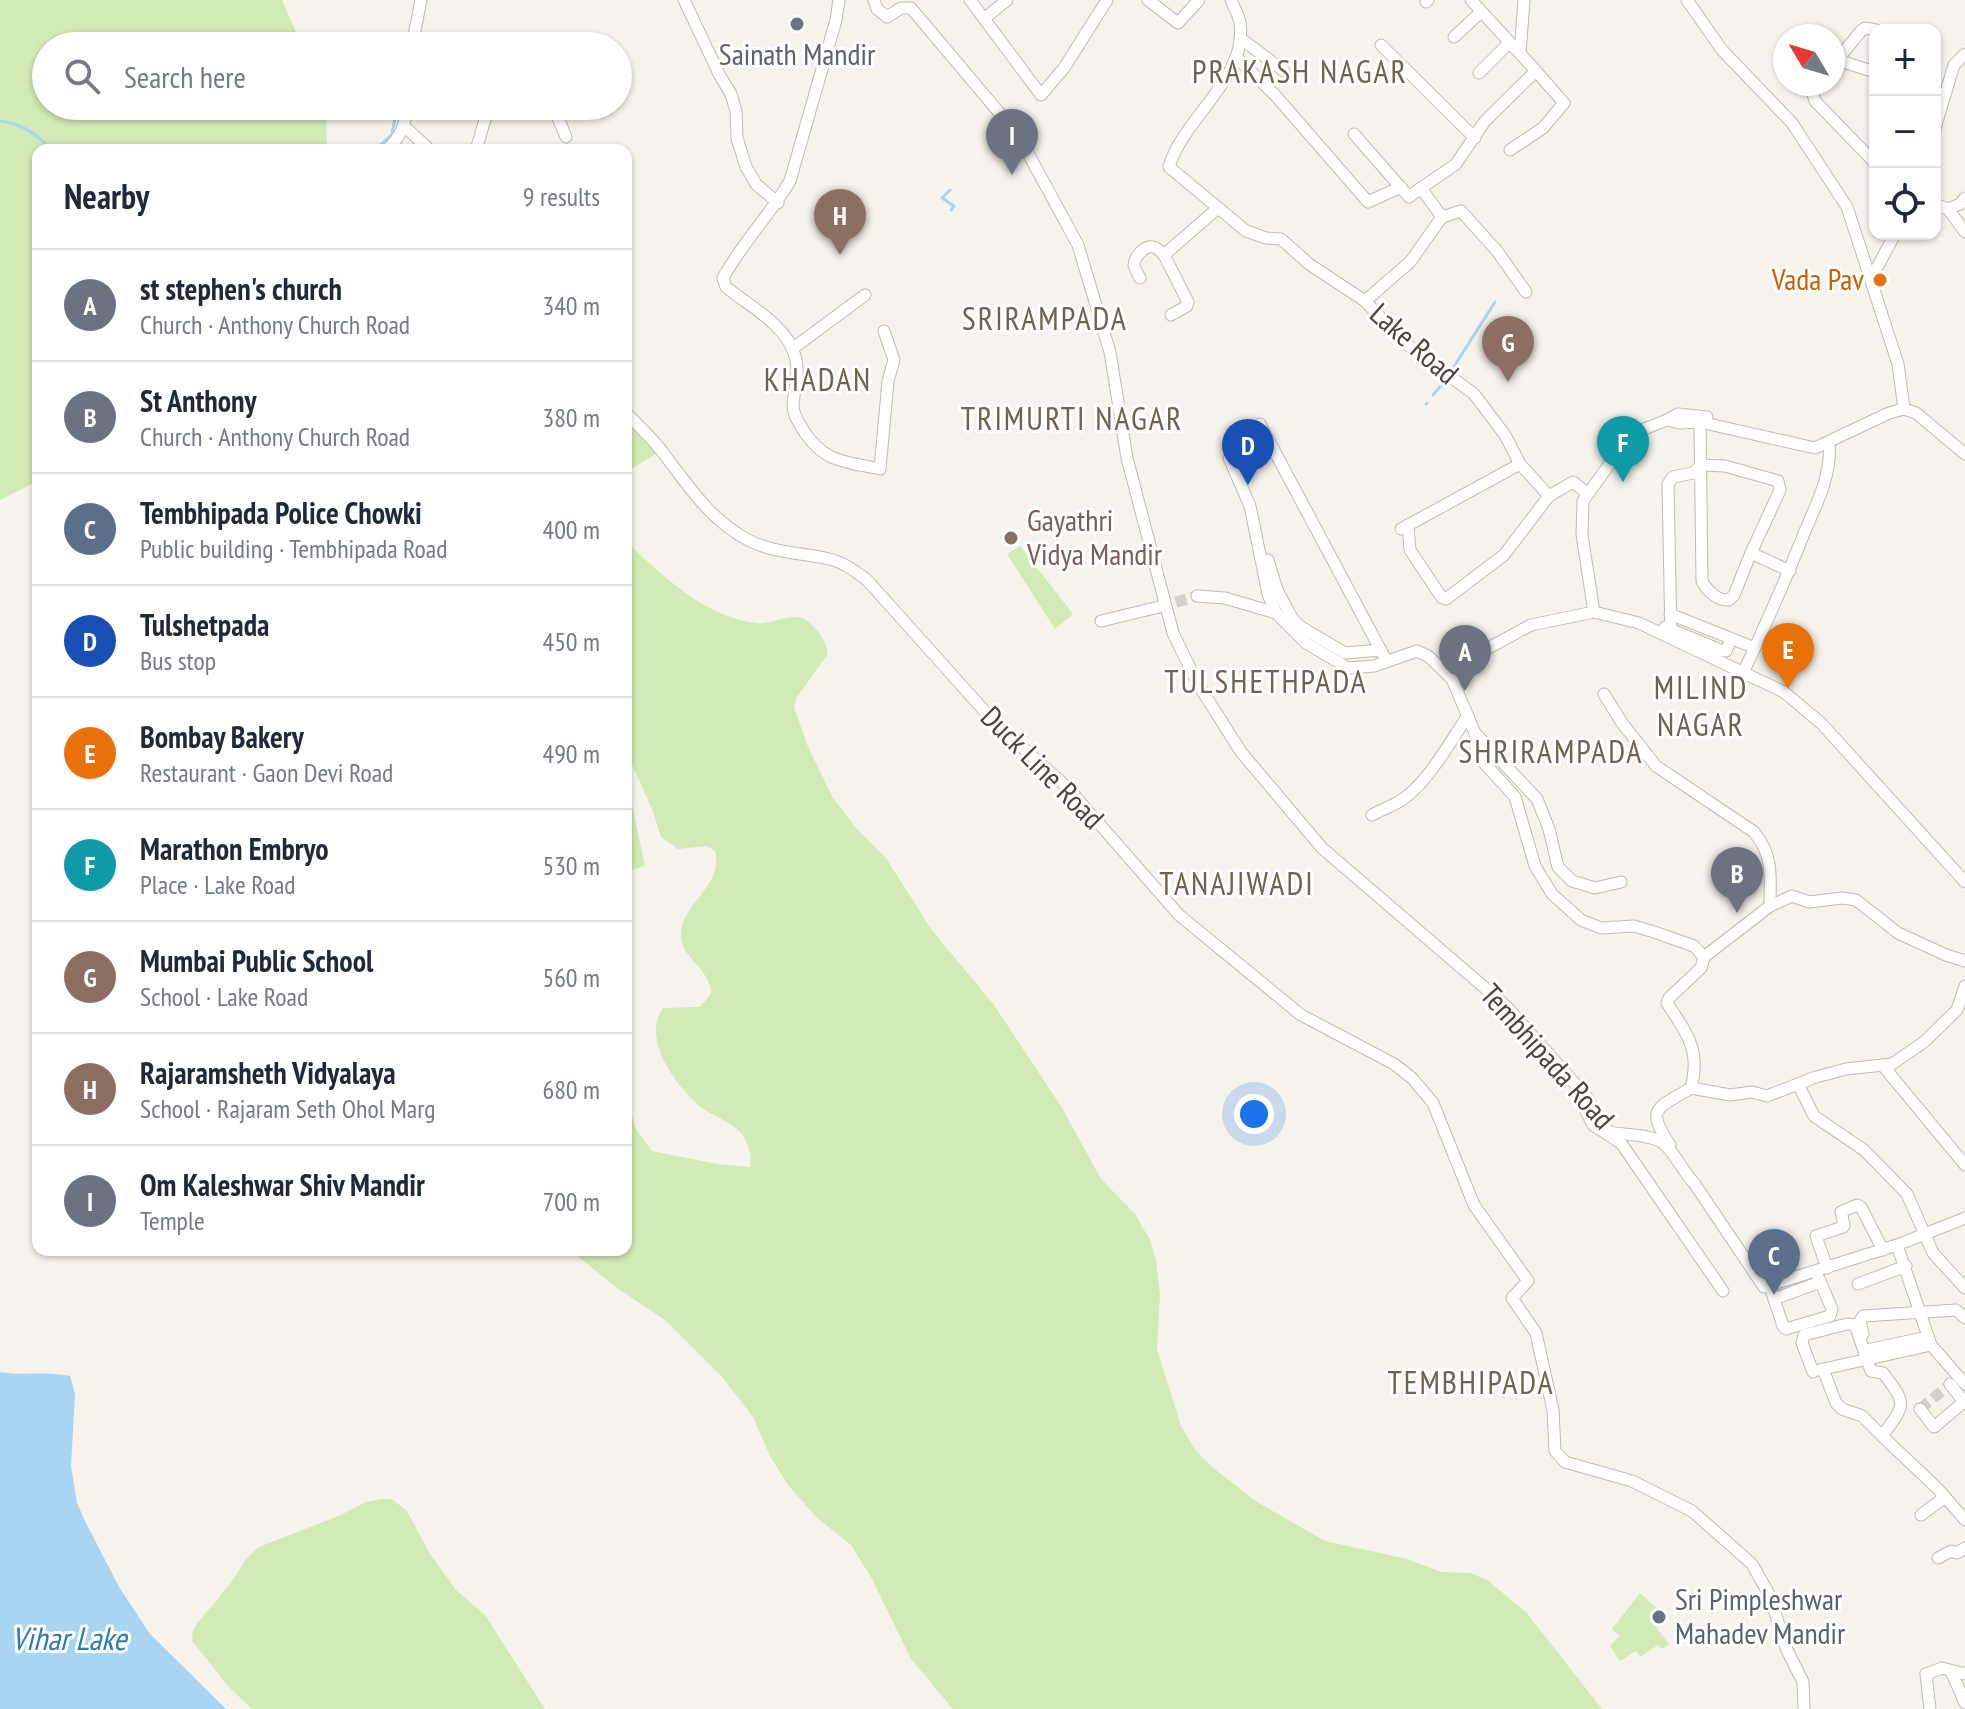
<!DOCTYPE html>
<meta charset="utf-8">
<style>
body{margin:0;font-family:"PT Sans Narrow",sans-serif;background:#f2f2f3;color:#1f2937}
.controls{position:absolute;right:24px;top:24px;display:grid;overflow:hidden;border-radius:16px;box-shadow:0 2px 6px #0004}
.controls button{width:72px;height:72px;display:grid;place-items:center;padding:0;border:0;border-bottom:2px solid #e0e1e3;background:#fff;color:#1f2937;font:40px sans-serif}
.compass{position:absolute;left:1773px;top:24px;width:72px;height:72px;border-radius:50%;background:#fff;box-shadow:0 2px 6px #0004;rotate:308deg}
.you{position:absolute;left:1254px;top:1114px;width:28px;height:28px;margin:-20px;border:6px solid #fff;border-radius:50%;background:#1a73e8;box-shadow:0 0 0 12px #1a73e833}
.badge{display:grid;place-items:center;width:52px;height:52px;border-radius:50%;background:#db2777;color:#fff;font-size:26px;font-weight:700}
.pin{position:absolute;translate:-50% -66px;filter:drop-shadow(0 2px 4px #0008)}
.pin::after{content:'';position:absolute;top:42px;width:28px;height:24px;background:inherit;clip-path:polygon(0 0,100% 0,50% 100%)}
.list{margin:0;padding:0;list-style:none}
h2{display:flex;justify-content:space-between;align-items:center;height:104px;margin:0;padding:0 32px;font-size:34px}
h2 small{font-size:26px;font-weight:400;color:#747a83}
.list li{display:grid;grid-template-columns:52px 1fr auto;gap:24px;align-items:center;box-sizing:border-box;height:112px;padding:0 32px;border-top:2px solid #e0e1e3}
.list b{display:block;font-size:30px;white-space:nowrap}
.list p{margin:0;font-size:26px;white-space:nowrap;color:#747a83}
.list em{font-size:26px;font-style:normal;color:#747a83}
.icon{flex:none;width:44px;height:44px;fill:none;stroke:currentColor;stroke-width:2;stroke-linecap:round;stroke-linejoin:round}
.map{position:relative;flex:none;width:1965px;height:1709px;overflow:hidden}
.search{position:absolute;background:#fff;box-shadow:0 2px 6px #0004;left:32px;top:32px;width:600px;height:88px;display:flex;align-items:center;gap:20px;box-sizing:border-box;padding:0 28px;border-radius:44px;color:#747a83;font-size:30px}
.panel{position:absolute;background:#fff;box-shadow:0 2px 6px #0004;left:32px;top:144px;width:600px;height:1112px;border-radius:16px}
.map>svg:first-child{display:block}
</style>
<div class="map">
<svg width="1965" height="1709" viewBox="0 0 1965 1709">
<rect width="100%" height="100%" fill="#f6f3ec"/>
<g fill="#d2eab5">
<path d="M0 0H282L302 46H46V106H325L327 143 319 150H38V481L0 500Z"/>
<path d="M626 419 659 452 626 472Z"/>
<path d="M626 541C663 576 702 615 755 623 772 626 788 612 804 619 817 626 826 641 828 654L797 697 794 707 808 747 833 798 857 829 886 858 931 929 994 1005 1062 1108 1101 1179 1135 1214 1150 1240 1156 1260 1160 1295 1157 1349 1181 1426 1196 1451 1212 1467 1257 1502 1325 1541 1407 1559 1442 1572 1470 1573 1487 1580 1526 1612 1602 1709H953L911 1659 872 1579 851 1545 816 1517 788 1485 770 1456 753 1417 723 1378 665 1320 617 1288 570 1250H626V1069L630 1109 636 1129 652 1151 717 1164 750 1167C752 1156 748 1140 740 1132 730 1121 715 1117 703 1109 678 1090 640 1038 663 1008L700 1007 711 994C710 966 681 960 681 935 680 904 724 887 715 851L707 846 678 849 661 837 652 809 626 751Z"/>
<path d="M1020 546 1073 614 1055 629 1007 554Z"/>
<path d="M626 776 645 866 626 872Z"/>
<path d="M383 1499H392L407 1511 430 1554 456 1590 485 1615 545 1709H252L230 1688 192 1641 193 1630 199 1621 230 1584 246 1559 259 1547 341 1515 366 1502Z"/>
<path d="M1640 1593 1660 1611 1650 1619 1669 1644 1662 1649 1658 1645 1640 1657 1636 1651 1620 1661 1610 1646 1620 1636 1612 1629Z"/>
</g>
<path fill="#a9d4f2" d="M0 1372C23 1376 45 1371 70 1376L75 1394 71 1466 77 1503 85 1521 119 1587 150 1634 226 1709H0Z"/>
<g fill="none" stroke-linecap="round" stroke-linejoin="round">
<g stroke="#a9d4f2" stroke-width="3">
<path d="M0 121C23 124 36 134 52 150"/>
<path d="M375 150 392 134 397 107"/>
<path d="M950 190 942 198 954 206 951 210"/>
<path d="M1453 368 1495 302"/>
<path d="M1433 395 1445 381"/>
<path d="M1426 404 1427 403"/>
</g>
<g stroke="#d4d0c8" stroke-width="11" stroke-dasharray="11 5.5" stroke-linecap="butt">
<path d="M1160 607 1197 596"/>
<path d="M1920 1409 1947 1387"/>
</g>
<defs>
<g id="minor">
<path d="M684 0 720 76 731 94 736 111 737 138 746 167 756 184 778 203"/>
<path d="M839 0 836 20 790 181C770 215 742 243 723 278L726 287C750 307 786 324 795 356 800 372 794 389 793 405 793 416 800 424 805 433 827 464 845 461 880 469L888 381 894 360 884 331"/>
<path d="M874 0 877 9 887 17 901 8H911L1018 135 1078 245 1110 352 1127 458 1173 633 1198 684 1241 752 1322 848 1506 1006 1586 1096 1604 1127 1609 1132C1624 1135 1648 1134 1661 1142 1673 1149 1683 1172 1694 1183L1764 1287 1897 1245 1931 1345 1965 1384"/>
<path d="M970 0 1041 95 1064 68 1107 0"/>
<path d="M1148 0 1178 23 1199 0"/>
<path d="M1231 0C1234 7 1239 16 1240 23 1248 78 1183 118 1169 167L1246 231 1266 238 1281 239 1309 264 1365 301 1405 343 1474 394 1505 435 1520 464 1549 496 1573 482 1587 493"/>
<path d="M1687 0 1722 50 1792 123 1847 207 1898 364 1904 409"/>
<path d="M1426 2 1428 0"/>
<path d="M984 19 1007 0"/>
<path d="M1454 37 1481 12"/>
<path d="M1240 38 1284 71"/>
<path d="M1381 45 1475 138"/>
<path d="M412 46 421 0"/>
<path d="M1520 53 1524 0"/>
<path d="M1237 58 1275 95 1368 202 1401 187"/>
<path d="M1837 60 1875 72"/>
<path d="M1833 65 1861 31 1865 28 1876 30"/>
<path d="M1479 73 1509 43"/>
<path d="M1818 84 1813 94 1815 101 1875 163"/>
<path d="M553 106 566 137"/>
<path d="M405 127 430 150"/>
<path d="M1935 128 1954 65 1965 54"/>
<path d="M1354 134 1409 197 1421 188"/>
<path d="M387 150C401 136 405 126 407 106"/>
<path d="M476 150 489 106"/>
<path d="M1510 150 1543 128 1564 103 1536 71"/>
<path d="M1935 204 1948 209 1965 232"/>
<path d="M1948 209 1960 204 1965 198"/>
<path d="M1442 217 1461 211 1497 251 1526 292"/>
<path d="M1872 277 1895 234"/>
<path d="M1140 278C1139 276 1134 267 1134 265 1134 257 1145 245 1153 247 1157 247 1162 253 1164 255"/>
<path d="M1365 301 1410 262 1442 217 1421 188 1456 164 1485 121 1536 71 1471 0"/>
<path d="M1171 315 1187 306 1188 302 1164 255 1218 208"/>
<path d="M792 349 865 295"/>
<path d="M626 413C639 426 653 439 664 454 690 488 711 521 750 541 774 553 803 553 829 559 843 562 855 571 867 580L997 725 1068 788 1179 915 1301 1015 1394 1064 1412 1078 1433 1103 1474 1205 1528 1281 1512 1298 1536 1333 1553 1410 1555 1451 1565 1462 1632 1481 1692 1511 1752 1564 1770 1596 1786 1648 1803 1682 1804 1709"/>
<path d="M1667 420 1678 414 1707 417"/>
<path d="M1700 422 1702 581C1707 591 1718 601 1729 600L1734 595 1751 553"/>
<path d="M1260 424 1386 660"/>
<path d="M1229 458 1250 506 1268 594 1276 613"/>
<path d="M1408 525 1410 550 1442 598 1446 599 1504 555 1549 496"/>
<path d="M1401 529 1520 464"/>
<path d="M1268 560 1277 590 1292 618 1301 627 1345 653 1381 650"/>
<path d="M1197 596 1225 598 1276 613 1306 643 1348 668 1374 666 1417 651 1428 656 1452 679 1475 733 1477 755 1515 797 1535 866 1552 894 1581 920 1601 928 1634 926 1651 931 1694 946 1704 957"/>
<path d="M1594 612 1582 535 1583 501 1611 462 1639 431 1667 420 1680 423 1700 422 1815 448 1889 413 1904 409 1916 413 1965 454"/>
<path d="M1670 614 1755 648"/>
<path d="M1101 621 1159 607"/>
<path d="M1665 627 1723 651H1726L1731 639"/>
<path d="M1671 638 1668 484 1673 477 1693 473 1701 465 1725 466 1778 481 1780 490 1751 553 1790 571"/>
<path d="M1743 673C1765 626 1786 579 1805 531 1817 503 1832 474 1829 443"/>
<path d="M1452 679 1459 677 1481 652 1531 625 1594 612 1639 623 1784 692 1822 724 1965 882"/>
<path d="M1604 694 1622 723 1656 766 1754 832C1774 857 1770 875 1770 906L1704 957"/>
<path d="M1476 734 1537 799 1549 829 1558 867 1572 881 1595 888 1621 882"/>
<path d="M1372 815C1381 810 1392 806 1400 801 1427 785 1450 741 1468 716"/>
<path d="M1770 906 1792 896 1809 902 1842 898 1856 900 1898 933 1946 955 1965 961"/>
<path d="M1884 1067 1965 1165"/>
<path d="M1798 1084 1814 1116 1864 1150 1907 1194 1933 1253 1965 1288"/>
<path d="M1691 1088C1701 1049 1687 1034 1667 1003L1669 998 1701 968 1704 957"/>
<path d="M1583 1105 1593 1125 1621 1143 1723 1291"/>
<path d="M1670 1145C1645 1107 1657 1109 1691 1088L1730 1095 1752 1092 1767 1096 1816 1077 1846 1069 1892 1064 1924 1042 1957 1010 1965 986"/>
<path d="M1897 1245 1965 1218"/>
<path d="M1827 1268 1816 1236 1843 1227 1844 1225 1841 1212 1857 1205 1861 1207 1883 1250"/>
<path d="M1858 1284 1906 1266"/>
<path d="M1770 1287 1783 1326 1786 1329 1830 1316 1832 1309 1816 1272"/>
<path d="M1774 1299 1820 1282"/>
<path d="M1863 1334 1860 1321 1863 1316 1956 1310 1965 1318"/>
<path d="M1867 1350 1928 1337"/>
<path d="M1819 1370 1931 1345"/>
<path d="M1813 1372 1802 1343 1804 1335 1847 1324 1855 1325 1871 1371 1883 1373C1907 1404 1906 1404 1882 1436L1862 1416 1842 1409 1836 1403 1823 1369"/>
<path d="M1950 1384 1964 1402"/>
<path d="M1920 1409 1934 1427 1965 1401"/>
<path d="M1882 1436 1938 1489 1965 1520"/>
<path d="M1921 1515 1945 1497"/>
<path d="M1938 1558 1951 1551 1957 1553 1965 1548"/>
<path d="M1951 1671 1965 1703"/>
<path d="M1930 1709 1926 1674 1942 1668 1965 1674"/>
</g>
</defs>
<use href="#minor" stroke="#c2bbae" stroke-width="13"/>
<use href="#minor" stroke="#fff" stroke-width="11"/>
</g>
<g fill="#6b7280" stroke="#fff" stroke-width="3">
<circle cx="797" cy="24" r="8"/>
<circle cx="1659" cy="1617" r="8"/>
</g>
<circle fill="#e8710a" stroke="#fff" stroke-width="3" cx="1880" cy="280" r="8"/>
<circle fill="#8d6e63" stroke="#fff" stroke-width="3" cx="1011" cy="538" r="8"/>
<g text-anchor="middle" stroke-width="6" stroke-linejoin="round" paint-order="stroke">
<g font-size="30" fill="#5b616d" stroke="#fff">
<text x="797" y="65">Sainath Mandir</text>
<text x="1675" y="1610" text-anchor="start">Sri Pimpleshwar<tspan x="1675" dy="34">Mahadev Mandir</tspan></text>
</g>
<g font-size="30" fill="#c56008" stroke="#fff" text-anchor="end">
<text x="1864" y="290">Vada Pav</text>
</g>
<g font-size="30" fill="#4b4439" stroke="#fff">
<text transform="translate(1414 344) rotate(41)" y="10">Lake Road</text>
<text transform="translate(1042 768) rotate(45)" y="10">Duck Line Road</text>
<text transform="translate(1547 1057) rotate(48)" y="10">Tembhipada Road</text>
</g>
<g font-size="30" fill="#785e54" stroke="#fff" text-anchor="start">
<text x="1027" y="531">Gayathri<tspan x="1027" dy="34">Vidya Mandir</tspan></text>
</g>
<g font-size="32" letter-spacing="2" fill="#6e6250" stroke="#fff">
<text x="1300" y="83">PRAKASH NAGAR</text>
<text x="1045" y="330">SRIRAMPADA</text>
<text x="818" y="391">KHADAN</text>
<text x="1072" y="430">TRIMURTI NAGAR</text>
<text x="1266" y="693">TULSHETHPADA</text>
<text x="1701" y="699">MILIND<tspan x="1701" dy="37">NAGAR</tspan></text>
<text x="1551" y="763">SHRIRAMPADA</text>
<text x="1237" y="895">TANAJIWADI</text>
<text x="1471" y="1394">TEMBHIPADA</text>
</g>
<g font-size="32" font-style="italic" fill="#2e7ab2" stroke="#fff">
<text x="69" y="1650">Vihar Lake</text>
</g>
</g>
</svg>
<div class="controls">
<button>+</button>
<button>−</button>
<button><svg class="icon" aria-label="locate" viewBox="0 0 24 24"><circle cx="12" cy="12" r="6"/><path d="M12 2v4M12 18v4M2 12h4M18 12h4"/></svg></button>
</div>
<svg class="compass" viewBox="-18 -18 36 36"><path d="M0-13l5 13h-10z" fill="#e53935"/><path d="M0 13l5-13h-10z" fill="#747a83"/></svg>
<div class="you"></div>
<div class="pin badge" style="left:1465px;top:691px;background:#6b7280">A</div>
<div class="pin badge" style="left:1737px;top:913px;background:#6b7280">B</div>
<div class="pin badge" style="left:1774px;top:1295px;background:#5c6f8a">C</div>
<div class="pin badge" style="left:1248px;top:485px;background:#1a4fb4">D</div>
<div class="pin badge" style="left:1788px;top:689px;background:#e8710a">E</div>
<div class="pin badge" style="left:1623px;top:482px;background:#0f9aa8">F</div>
<div class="pin badge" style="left:1508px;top:382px;background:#8d6e63">G</div>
<div class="pin badge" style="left:840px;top:255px;background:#8d6e63">H</div>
<div class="pin badge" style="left:1012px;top:175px;background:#6b7280">I</div>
<div class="search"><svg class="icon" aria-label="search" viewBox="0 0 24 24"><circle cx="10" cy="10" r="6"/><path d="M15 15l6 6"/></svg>Search here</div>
<section class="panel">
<h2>Nearby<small>9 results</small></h2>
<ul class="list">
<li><span class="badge" style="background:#6b7280">A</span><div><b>st stephen's church</b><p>Church · Anthony Church Road</p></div><em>340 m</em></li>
<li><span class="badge" style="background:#6b7280">B</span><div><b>St Anthony</b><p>Church · Anthony Church Road</p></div><em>380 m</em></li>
<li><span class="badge" style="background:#5c6f8a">C</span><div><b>Tembhipada Police Chowki</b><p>Public building · Tembhipada Road</p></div><em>400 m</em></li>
<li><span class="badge" style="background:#1a4fb4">D</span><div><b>Tulshetpada</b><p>Bus stop</p></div><em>450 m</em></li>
<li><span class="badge" style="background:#e8710a">E</span><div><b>Bombay Bakery</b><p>Restaurant · Gaon Devi Road</p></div><em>490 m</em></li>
<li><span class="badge" style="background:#0f9aa8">F</span><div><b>Marathon Embryo</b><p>Place · Lake Road</p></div><em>530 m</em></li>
<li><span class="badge" style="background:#8d6e63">G</span><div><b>Mumbai Public School</b><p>School · Lake Road</p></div><em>560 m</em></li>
<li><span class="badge" style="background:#8d6e63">H</span><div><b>Rajaramsheth Vidyalaya</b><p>School · Rajaram Seth Ohol Marg</p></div><em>680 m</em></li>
<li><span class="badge" style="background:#6b7280">I</span><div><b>Om Kaleshwar Shiv Mandir</b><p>Temple</p></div><em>700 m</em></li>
</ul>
</section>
</div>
